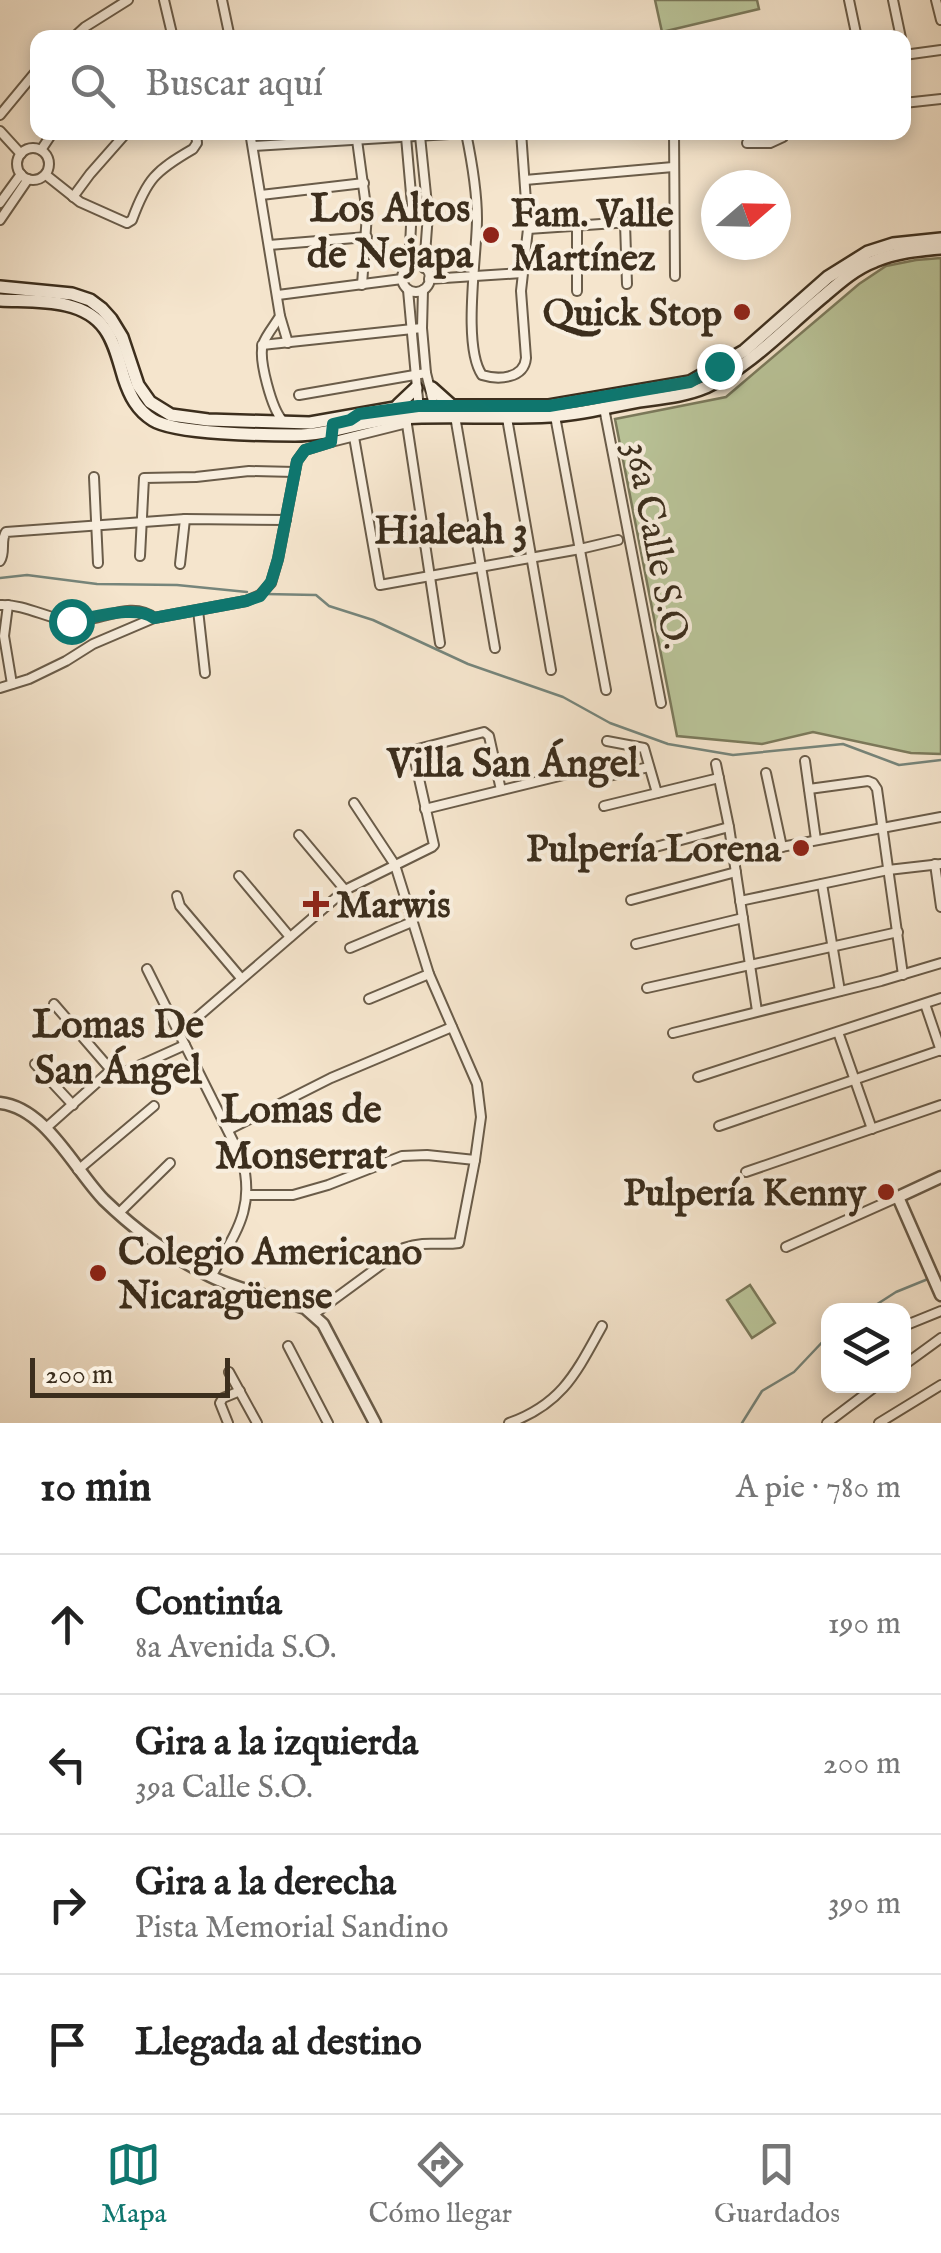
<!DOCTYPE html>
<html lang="es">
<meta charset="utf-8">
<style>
body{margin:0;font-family:"IM FELL English",serif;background:#f2f2f2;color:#222}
.controls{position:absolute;right:30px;bottom:30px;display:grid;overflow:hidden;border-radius:20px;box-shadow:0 5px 15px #0003}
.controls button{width:90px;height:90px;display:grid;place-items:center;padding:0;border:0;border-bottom:2px solid #e0e0e0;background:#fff;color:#222;font:50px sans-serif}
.compass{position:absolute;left:701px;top:170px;width:90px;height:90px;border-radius:50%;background:#fff;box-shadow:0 5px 15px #0003;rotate:70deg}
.scale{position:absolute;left:30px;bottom:25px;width:200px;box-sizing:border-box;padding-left:10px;border:5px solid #3c2e1d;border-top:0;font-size:28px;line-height:35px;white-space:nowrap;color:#3c2e1d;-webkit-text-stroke:8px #f8eede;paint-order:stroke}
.stop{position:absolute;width:30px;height:30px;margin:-22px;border:8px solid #0f766e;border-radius:50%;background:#fff}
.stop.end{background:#0f766e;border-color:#fff;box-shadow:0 2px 10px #0008}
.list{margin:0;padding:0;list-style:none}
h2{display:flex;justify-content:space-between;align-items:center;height:130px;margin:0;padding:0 40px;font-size:42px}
h2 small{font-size:32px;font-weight:400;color:#767676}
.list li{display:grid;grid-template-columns:65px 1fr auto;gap:30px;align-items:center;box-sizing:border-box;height:140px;padding:0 40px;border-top:2px solid #e0e0e0}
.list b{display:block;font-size:38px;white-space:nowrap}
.list p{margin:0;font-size:32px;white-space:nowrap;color:#767676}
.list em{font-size:32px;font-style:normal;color:#767676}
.icon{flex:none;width:55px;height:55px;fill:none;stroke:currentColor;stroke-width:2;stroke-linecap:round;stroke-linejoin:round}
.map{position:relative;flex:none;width:941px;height:1423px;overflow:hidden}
.search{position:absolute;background:#fff;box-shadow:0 5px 15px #0003;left:30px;right:30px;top:30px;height:110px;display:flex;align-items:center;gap:25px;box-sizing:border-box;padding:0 35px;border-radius:20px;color:#767676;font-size:38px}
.sheet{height:690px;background:#fff}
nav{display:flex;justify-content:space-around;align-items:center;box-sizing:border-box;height:140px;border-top:2px solid #e0e0e0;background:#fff;font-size:28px;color:#767676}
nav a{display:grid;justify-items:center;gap:5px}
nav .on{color:#0f766e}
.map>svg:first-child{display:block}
</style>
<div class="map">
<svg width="941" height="1423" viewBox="0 0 941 1423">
<rect width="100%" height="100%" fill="#f5e5cd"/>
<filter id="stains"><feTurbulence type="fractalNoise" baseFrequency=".002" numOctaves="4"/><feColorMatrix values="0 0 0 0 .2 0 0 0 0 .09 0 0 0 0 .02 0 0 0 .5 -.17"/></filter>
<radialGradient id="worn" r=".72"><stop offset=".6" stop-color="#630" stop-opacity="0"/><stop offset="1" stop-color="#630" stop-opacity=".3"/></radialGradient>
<g fill="#bac59a" stroke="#7b7a5c" stroke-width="2.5">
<path d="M655 0H757L759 9 662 32Z"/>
<path d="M941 258V754L911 753 813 732 762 744 677 736 615 419 726 397 859 284 886 266 916 260Z"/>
<path d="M750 1285 775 1323 752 1338 727 1300Z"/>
</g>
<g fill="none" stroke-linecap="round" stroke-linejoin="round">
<g stroke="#76857b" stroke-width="2.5">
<path d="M0 578 27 575 97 584 177 585 247 592"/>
<path d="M265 594 316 595 329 606 373 620 468 664 563 697 610 723 668 744 733 755 843 744 899 765 941 760"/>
<path d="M868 1310 896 1292 928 1279"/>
<path d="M742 1423 762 1391 794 1372 828 1336"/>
</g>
<defs>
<g id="minor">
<path d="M164 0 173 38"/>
<path d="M222 0 230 38"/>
<path d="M849 0 857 38"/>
<path d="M893 0 901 38"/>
<path d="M936 0 941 20"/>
<path d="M73 38 85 27 128 0"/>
<path d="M904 55 941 50"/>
<path d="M904 103 941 99"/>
<path d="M0 115 38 69"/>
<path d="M0 131 21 154"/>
<path d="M250 132 280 316C275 325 266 335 263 344 258 359 272 410 283 421"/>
<path d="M674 132 675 276"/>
<path d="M466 133C472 162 477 190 477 219 477 255 462 346 482 375 498 380 524 379 526 358L521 291 528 229 521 132"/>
<path d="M420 136 428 214 424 268"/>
<path d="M406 137 412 205 409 267"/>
<path d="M357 140 367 214 362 285"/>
<path d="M747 143H770L783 137 784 132"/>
<path d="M253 146 482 132"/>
<circle cx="33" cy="164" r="16"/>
<path d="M41 150 53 132"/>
<path d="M46 175 80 202 127 223 132 220C147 179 155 171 193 149L197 143 196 132"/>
<path d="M525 180 673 167"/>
<path d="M261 195 364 183"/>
<path d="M73 197 90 174 127 132"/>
<path d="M0 203 21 174"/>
<path d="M0 220 28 179"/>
<path d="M625 223 627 284"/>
<path d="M528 229 674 219"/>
<path d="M269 245 367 237"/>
<circle cx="416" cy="278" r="14"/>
<path d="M429 279 522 273"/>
<path d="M408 290 419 410"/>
<path d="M423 290 422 328 426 373 435 409"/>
<path d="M577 291V226"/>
<path d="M278 295 402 279"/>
<path d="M280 316 288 343"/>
<path d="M262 345 422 328"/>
<path d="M299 395 426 373"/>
<path d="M604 408 661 703"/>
<path d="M455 416 495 648"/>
<path d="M555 416 606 690"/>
<path d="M406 418 440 643"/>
<path d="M507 418 551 670"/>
<path d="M354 437 380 585 580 549 618 540"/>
<path d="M331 442 407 423"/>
<path d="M94 477 98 563"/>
<path d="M140 556 144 478 196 477 249 471 295 472"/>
<path d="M0 561C6 552 0 540 6 532L185 519 286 520"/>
<path d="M180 564 185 519"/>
<path d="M0 605C25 604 46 618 69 621 96 624 131 599 154 618"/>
<path d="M8 605 4 636 12 684"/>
<path d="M198 610 205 673"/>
<path d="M0 688 29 679 66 661 93 644 154 618 246 601 260 595 271 583 278 559 297 461 305 450 331 442V430"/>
<path d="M607 741 644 748 657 793"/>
<path d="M805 761 816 840"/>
<path d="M716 764 729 827 757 1011"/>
<path d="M766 773 782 847"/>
<path d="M600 778 649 767"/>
<path d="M809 789 868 781 873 783 877 789 903 975"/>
<path d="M604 806 719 778"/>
<path d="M425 809 592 768"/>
<path d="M299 835 345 890"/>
<path d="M733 856 941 817"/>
<path d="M615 858 729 827"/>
<path d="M935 864 941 907"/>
<path d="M239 876 290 937"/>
<path d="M822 884 840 991"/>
<path d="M177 896 180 906 241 978"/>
<path d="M631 900 736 872"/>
<path d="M740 901 888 870 941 864"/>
<path d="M636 944 743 918"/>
<path d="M350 948 412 922"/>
<path d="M147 969 242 1159C256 1210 234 1234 211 1277"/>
<path d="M647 988 898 932"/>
<path d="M369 999 429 974"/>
<path d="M54 1004 111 1070 125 1072 185 1045"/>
<path d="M925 1004 941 1051"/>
<path d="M838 1032 872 1129"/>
<path d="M179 1033 345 890 432 847 434 845 413 752 414 750 484 732 489 736 501 790"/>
<path d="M673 1033 881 981 941 963"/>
<path d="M35 1064 73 1105"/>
<path d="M698 1077 941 998"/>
<path d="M719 1126 941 1050"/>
<path d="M46 1128 111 1070"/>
<path d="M228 1130 331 1078 452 1027"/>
<path d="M78 1170 154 1106"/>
<path d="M746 1172 941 1105"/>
<path d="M248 1195H293L328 1185 402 1156 427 1155 475 1160"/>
<path d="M119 1213 170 1163"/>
<path d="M786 1247 898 1197"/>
<path d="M314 1314 404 1248C427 1240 439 1246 459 1243L475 1160 481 1117 477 1084 429 974 395 865 354 803"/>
<path d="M904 1326 941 1311"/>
<path d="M288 1346 328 1423"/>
<path d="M904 1365 941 1338"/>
<path d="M229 1372 257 1423"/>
<path d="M228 1423 220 1403 223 1398 240 1391"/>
<path d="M509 1423C562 1404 576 1373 602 1326"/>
<path d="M827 1423 876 1386"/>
<path d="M879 1423 941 1385"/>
</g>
<g id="tertiary">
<path d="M0 1103C46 1108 74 1169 104 1200 135 1230 172 1257 210 1276 240 1291 274 1297 305 1308L323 1324 375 1423"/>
<path d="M941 1177 898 1197 941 1295"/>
</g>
<g id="secondary">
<path d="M0 287 72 294 90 300 102 309 111 319 122 337 138 385 150 402 171 415 208 420 310 423 395 408 418 406H549L690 382 744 351 828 277 868 252 893 244 941 239"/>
<path d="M0 300C34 302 83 297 105 329 115 343 119 362 124 378 130 396 137 410 153 420 175 434 266 435 295 435 330 435 364 420 399 418 450 415 500 419 550 416 580 415 610 406 639 401 661 398 685 396 706 387 751 366 787 326 825 295 840 282 856 268 875 261 896 252 918 250 941 248"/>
<path d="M432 388 451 405"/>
<path d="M398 405 416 388"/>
</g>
</defs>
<use href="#minor" stroke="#6a5c49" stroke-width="12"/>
<use href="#tertiary" stroke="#6a5c49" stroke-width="15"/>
<use href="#secondary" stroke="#3c2e1d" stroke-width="16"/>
<use href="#minor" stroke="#f8eede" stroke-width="8"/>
<use href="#tertiary" stroke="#f8eede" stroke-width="10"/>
<use href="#secondary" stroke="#f8eede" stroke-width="11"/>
</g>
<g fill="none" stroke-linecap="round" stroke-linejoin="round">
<path stroke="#0f766e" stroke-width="12" d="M71 621C93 618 137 604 154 618L246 601 260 596 271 582 278 559 297 461 305 450 331 442 333 424 350 420 359 414 418 406H549L690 382 719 366"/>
</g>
<g fill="#8f2418" stroke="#f8eede" stroke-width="4">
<circle cx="491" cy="235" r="10"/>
<circle cx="742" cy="312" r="10"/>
<circle cx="801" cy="848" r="10"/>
<path d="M311 889h10v10h10v10h-10v10h-10v-10h-10v-10h10z"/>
<circle cx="886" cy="1192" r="10"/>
<circle cx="98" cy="1273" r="10"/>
</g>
<g text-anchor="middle" stroke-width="8" stroke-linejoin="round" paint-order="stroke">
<g font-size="38" font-weight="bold" fill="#3c2e1d" stroke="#f8eede" text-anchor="start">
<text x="511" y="226">Fam. Valle<tspan x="511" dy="44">Martínez</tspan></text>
<text x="722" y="325" text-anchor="end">Quick Stop</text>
<text x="781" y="861" text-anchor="end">Pulpería Lorena</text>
<text x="336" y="917">Marwis</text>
<text x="866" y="1205" text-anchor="end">Pulpería Kenny</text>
<text x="118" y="1264">Colegio Americano<tspan x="118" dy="44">Nicaragüense</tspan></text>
</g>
<g font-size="38" fill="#3c2e1d" stroke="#f8eede">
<text transform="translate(658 545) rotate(79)" y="13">36a Calle S.O.</text>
</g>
<g font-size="40" font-weight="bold" fill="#3c2e1d" stroke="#f8eede">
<text x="390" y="221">Los Altos<tspan x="390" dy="46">de Nejapa</tspan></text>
<text x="451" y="543">Hialeah 3</text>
<text x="513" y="776">Villa San Ángel</text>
<text x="118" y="1037">Lomas De<tspan x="118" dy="46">San Ángel</tspan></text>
<text x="301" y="1122">Lomas de<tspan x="301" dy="46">Monserrat</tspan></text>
</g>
</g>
<rect width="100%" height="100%" filter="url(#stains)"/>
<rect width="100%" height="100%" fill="url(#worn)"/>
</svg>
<div class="controls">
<button><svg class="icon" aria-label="layers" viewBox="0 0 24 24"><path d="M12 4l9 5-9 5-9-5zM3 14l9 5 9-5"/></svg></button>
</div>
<svg class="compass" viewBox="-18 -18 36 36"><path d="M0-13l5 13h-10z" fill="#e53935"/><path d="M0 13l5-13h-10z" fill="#767676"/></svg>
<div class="scale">200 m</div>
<div class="stop" style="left:71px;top:621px"></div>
<div class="stop end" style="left:719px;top:366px"></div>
<div class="search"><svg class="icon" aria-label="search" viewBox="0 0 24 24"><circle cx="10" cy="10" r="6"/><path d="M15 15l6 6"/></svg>Buscar aquí</div>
</div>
<section class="sheet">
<h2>10 min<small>A pie · 780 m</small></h2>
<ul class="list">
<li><svg class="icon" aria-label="ahead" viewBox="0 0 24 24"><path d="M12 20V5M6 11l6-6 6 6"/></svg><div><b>Continúa</b><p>8a Avenida S.O.</p></div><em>190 m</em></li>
<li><svg class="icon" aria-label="left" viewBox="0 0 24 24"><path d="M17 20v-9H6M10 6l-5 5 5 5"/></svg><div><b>Gira a la izquierda</b><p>39a Calle S.O.</p></div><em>200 m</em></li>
<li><svg class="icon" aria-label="right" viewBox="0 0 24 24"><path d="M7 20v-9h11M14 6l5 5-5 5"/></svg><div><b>Gira a la derecha</b><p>Pista Memorial Sandino</p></div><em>390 m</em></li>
<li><svg class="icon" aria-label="arrive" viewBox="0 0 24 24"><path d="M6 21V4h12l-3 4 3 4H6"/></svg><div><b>Llegada al destino</b></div></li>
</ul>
</section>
<nav>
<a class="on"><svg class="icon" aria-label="map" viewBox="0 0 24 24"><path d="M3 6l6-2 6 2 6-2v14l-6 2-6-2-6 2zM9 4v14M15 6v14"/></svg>Mapa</a>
<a><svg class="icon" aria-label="directions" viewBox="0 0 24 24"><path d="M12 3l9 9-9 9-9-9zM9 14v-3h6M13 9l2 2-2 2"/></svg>Cómo llegar</a>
<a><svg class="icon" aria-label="saved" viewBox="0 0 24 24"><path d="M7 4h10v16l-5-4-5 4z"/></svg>Guardados</a>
</nav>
